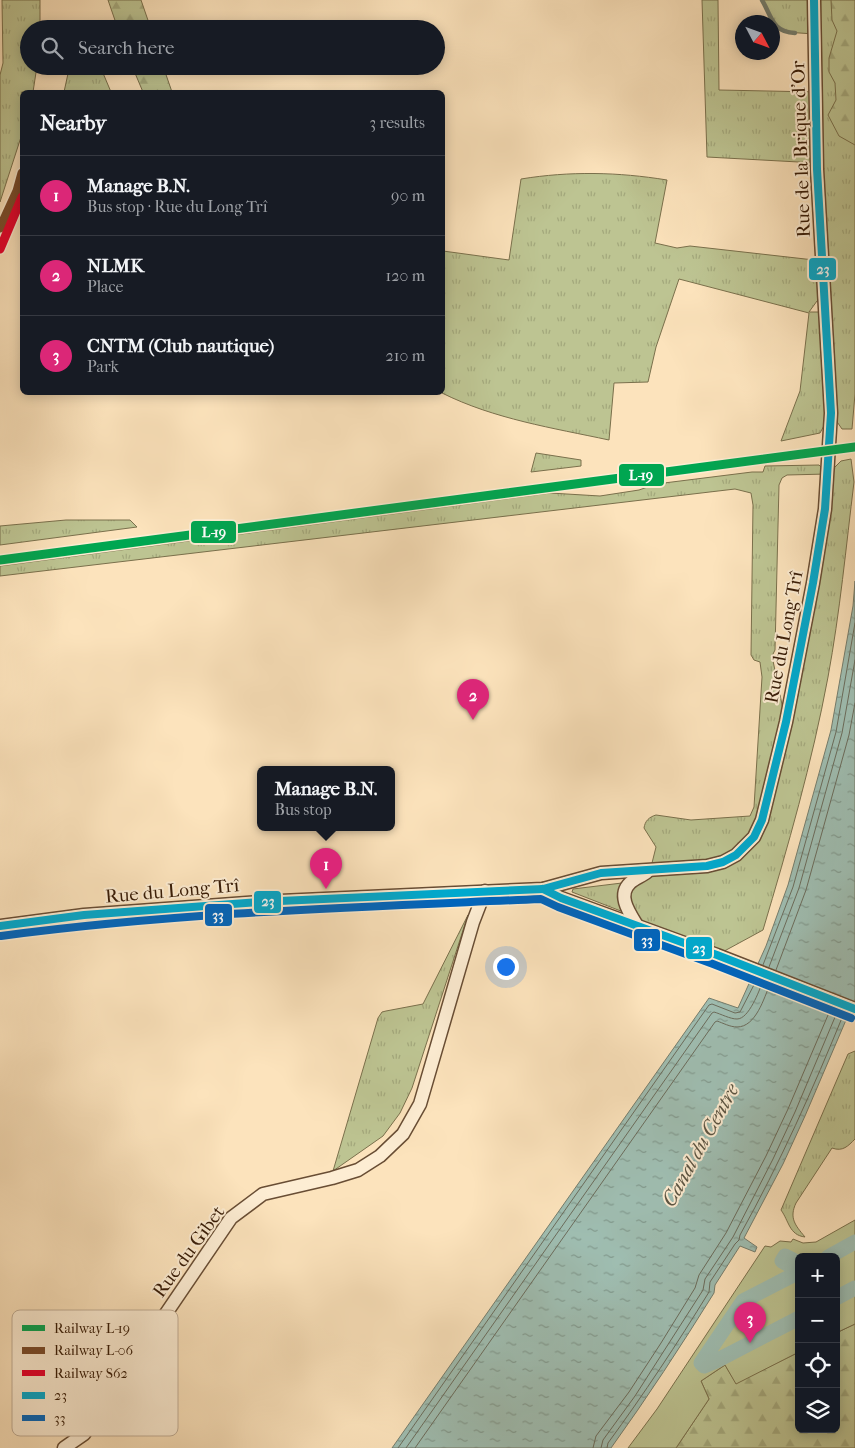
<!DOCTYPE html>
<meta charset="utf-8">
<style>
body{margin:0;font-family:"IM FELL French Canon",serif;background:#242831;color:#f1f3f6}
.controls{position:absolute;right:15px;bottom:15px;display:grid;overflow:hidden;border-radius:8px;box-shadow:0 2px 12px #0003}
.controls button{width:45px;height:45px;display:grid;place-items:center;padding:0;border:0;border-bottom:1px solid #363941;background:#171b24;color:#f1f3f6;font:25px sans-serif}
.compass{position:absolute;left:735px;top:15px;width:45px;height:45px;border-radius:50%;background:#171b24;box-shadow:0 2px 12px #0003;rotate:131deg}
.you{position:absolute;left:505px;top:966px;width:18px;height:18px;margin:-12px;border:4px solid #fff;border-radius:50%;background:#1a73e8;box-shadow:0 0 0 8px #1a73e833}
.badge{display:grid;place-items:center;width:32px;height:32px;border-radius:50%;background:#db2777;color:#fff;font-size:16px;font-weight:700}
.pin{position:absolute;translate:-50% -41px;filter:drop-shadow(0 1px 2px #0008)}
.pin::after{content:'';position:absolute;top:26px;width:18px;height:15px;background:inherit;clip-path:polygon(0 0,100% 0,50% 100%)}
.popup{position:absolute;left:257px;top:766px;width:138px;height:65px;box-sizing:border-box;display:grid;place-content:center;border-radius:8px;background:#171b24;filter:drop-shadow(0 1px 4px #0005);font-size:16px;white-space:nowrap;color:#9ea1a6}
.popup b{font-size:19px;color:#f1f3f6}
.popup::after{content:'';position:absolute;left:50%;top:100%;margin-left:-10px;border:10px solid transparent;border-top-color:#171b24}
.list{margin:0;padding:0;list-style:none}
h2{display:flex;justify-content:space-between;align-items:center;height:65px;margin:0;padding:0 20px;font-size:21px}
h2 small{font-size:16px;font-weight:400;color:#9ea1a6}
.list li{display:grid;grid-template-columns:32px 1fr auto;gap:15px;align-items:center;box-sizing:border-box;height:80px;padding:0 20px;border-top:1px solid #363941}
.list b{display:block;font-size:19px;white-space:nowrap}
.list p{margin:0;font-size:16px;white-space:nowrap;color:#9ea1a6}
.list em{font-size:16px;font-style:normal;color:#9ea1a6}
.icon{flex:none;width:28px;height:28px;fill:none;stroke:currentColor;stroke-width:2;stroke-linecap:round;stroke-linejoin:round}
.map{position:relative;flex:none;width:855px;height:1448px;overflow:hidden}
.search{position:absolute;background:#171b24;box-shadow:0 2px 12px #0003;left:20px;top:20px;width:425px;height:55px;display:flex;align-items:center;gap:12px;box-sizing:border-box;padding:0 18px;border-radius:28px;color:#9ea1a6;font-size:19px}
.panel{position:absolute;background:#171b24;box-shadow:0 2px 12px #0003;left:20px;top:90px;width:425px;height:305px;border-radius:8px}
.map>svg:first-child{display:block}
</style>
<div class="map">
<svg width="855" height="1448" viewBox="0 0 855 1448">
<defs>
<pattern id="grass-tufts" width="24" height="20" patternUnits="userSpaceOnUse" patternTransform="scale(1.25)"><rect width="24" height="20" fill="#bdc492"/><path d="M3 7l-1-3M5 7V3M7 7l1-3M15 17l-1-3M17 17v-4M19 17l1-3" fill="none" stroke="#a3a87c"/></pattern>
<pattern id="forest-firs" width="22" height="20" patternUnits="userSpaceOnUse" patternTransform="scale(1.25)"><rect width="22" height="20" fill="#bdc492"/><path d="M5 1l3.5 6h-7zM16 11l3.5 6h-7z" fill="#a3a87c"/></pattern>
<pattern id="water-ripples" width="26" height="14" patternUnits="userSpaceOnUse" patternTransform="scale(1.25)"><rect width="26" height="14" fill="#9fbeb2"/><path d="M2 4q2-2 4 0t4 0M15 11q2-2 4 0t4 0" fill="none" stroke="#829a8f"/></pattern>
</defs>
<rect width="100%" height="100%" fill="#fce3bc"/>
<filter id="stains"><feTurbulence type="fractalNoise" baseFrequency=".004" numOctaves="4"/><feColorMatrix values="0 0 0 0 .2 0 0 0 0 .09 0 0 0 0 .02 0 0 0 .5 -.17"/></filter>
<radialGradient id="worn" r=".72"><stop offset=".6" stop-color="#630" stop-opacity="0"/><stop offset="1" stop-color="#630" stop-opacity=".3"/></radialGradient>
<g fill="url(#grass-tufts)" stroke="#7a704c" fill-rule="evenodd">
<path d="M2 0H40V29H29V66H37L33 92H22V134L0 202V75L3 63Z"/>
<path d="M702 0H718L719 90 816 92 815 34 784 32 776 27 762 0H855V394L852 429H842L831 413 820 433 781 441 800 391 809 313 679 279 656 347 648 382 614 383 609 440C553 428 494 419 442 393L443 251 509 260 521 179C570 171 618 172 667 180L655 243 677 248 690 246 823 261 817 163 707 157ZM825 296 820 312H809L817 301Z"/>
<path d="M79 66H100L111 92H64L69 69Z"/>
<path d="M536 453 581 460V466L531 472Z"/>
<path d="M851 459 854 482C846 547 840 612 828 677 812 763 788 846 763 930L717 955 638 927 631 915 572 892 573 889 630 882 650 871 656 847 644 828C645 821 649 817 656 815L691 820 750 816 754 807 762 677 760 662 754 660 751 655 753 505 751 493 735 489 0 576V566L550 493 600 496 639 490 656 484 752 472H763L765 466 819 465 828 474 841 461ZM827 474 785 719 772 656 775 650 779 485 782 478 787 475Z"/>
<path d="M66 520H130L137 527 0 545V526Z"/>
<path d="M468 915 412 1088 400 1113 383 1136 333 1171 378 1018 382 1012 386 1011 423 1004Z"/>
<path d="M855 1051V1139C848 1146 843 1152 832 1148L796 1203C789 1218 795 1225 805 1237 789 1235 789 1221 781 1210L848 1054Z"/>
</g>
<g fill="url(#forest-firs)" stroke="#7a704c">
<path d="M108 0H141L151 29H118Z"/>
<path d="M831 0H855V145L839 136 828 115 836 100 835 83 829 72V58L837 31 832 20Z"/>
<path d="M132 66H163L172 92H143Z"/>
<path d="M855 1324V1448H676L709 1399 701 1381 725 1365 736 1383 799 1352V1429H836V1333Z"/>
</g>
<path fill="#bdc492" stroke="#7a704c" d="M855 1220V1324L836 1333V1257H799V1352L736 1384 725 1365 701 1381 709 1399 676 1448H628L657 1409 765 1246 771 1247 780 1241 791 1242 793 1239 803 1243 816 1242Z"/>
<path fill="url(#water-ripples)" stroke="#757d6d" d="M855 581V999L805 1116 783 1164 744 1238 757 1247 755 1252 740 1246 715 1285 714 1293C681 1346 647 1398 611 1448H392L709 998 738 1008 766 946 788 885 831 730 853 606Z"/>
<g fill="none" stroke-linecap="round" stroke-linejoin="round">
<g stroke="#6b6c5c" stroke-width="1">
<path d="M763 965 793 887 836 732 855 623"/>
<path d="M769 967 799 888 842 733 855 660"/>
<path d="M776 970 806 890 849 735 855 703"/>
<path d="M398 1448 709 1005 712 1004 735 1013 740 1012 757 979"/>
<path d="M406 1448 712 1013 714 1012C721 1014 730 1019 737 1019 749 1019 759 991 763 981"/>
<path d="M415 1448 715 1022 717 1021C723 1023 730 1027 737 1027 756 1027 764 998 770 984"/>
<path d="M593 1448 596 1436 629 1392 661 1343 695 1288 699 1275 726 1233 766 1156 788 1109 831 1008"/>
<path d="M601 1448 603 1440 635 1396 703 1290 705 1279 733 1237 773 1159 795 1112 838 1010"/>
<path d="M607 1448 608 1443C644 1394 677 1344 709 1292L710 1282 735 1244 739 1240 740 1235C780 1163 813 1089 844 1013"/>
</g>
<path stroke="#757d6d" stroke-width="4.5" d="M762 0C772 17 772 32 795 33"/>
<g stroke="#9fbeb2" stroke-width="15">
<path d="M828 1257 855 1242"/>
<path d="M799 1263 785 1256 782 1261 796 1269 797 1273 743 1301 701 1363 704 1366 716 1361 799 1318"/>
<path d="M836 1298 855 1288"/>
</g>
<defs>
<g id="minor">
<path d="M543 889 561 898 717 955 855 1009"/>
<path d="M0 926 84 915 258 902 543 889 601 873 707 866 723 862 736 855 754 837 762 820 786 722 813 583 825 509 831 413 817 169 814 0"/>
<path d="M638 927C631 915 616 896 630 883 634 879 642 876 647 872"/>
<path d="M64 1448 84 1434 231 1218 263 1194 332 1178 358 1170 380 1156 403 1134 420 1104 473 922 485 891"/>
</g>
</defs>
<use href="#minor" stroke="#684d34" stroke-width="15"/>
<use href="#minor" stroke="#fdedd3" stroke-width="12"/>
<defs>
<g id="bus-1">
<path d="M543 889 561 898 717 955 855 1009"/>
<path d="M0 926 84 915 258 902 543 889 601 873 707 866 723 862 736 855 754 837 762 820 786 722 813 583 825 509 831 413 817 169 814 0"/>
</g>
<path id="bus-2" d="M1 936C180 912 361 907 541 899L558 907 713 964 851 1018"/>
</defs>
<use href="#bus-1" stroke="#fdedd3" stroke-width="11"/>
<use href="#bus-2" stroke="#fdedd3" stroke-width="11"/>
<use href="#bus-1" stroke="#00a9ce" stroke-width="8"/>
<use href="#bus-2" stroke="#0065bd" stroke-width="8"/>
<defs>
<path id="rail-1" d="M0 560 855 447"/>
<path id="rail-2" d="M0 228 17 191 22 173"/>
<path id="rail-3" d="M0 249 22 197"/>
</defs>
<use href="#rail-1" stroke="#fdedd3" stroke-width="12"/>
<use href="#rail-2" stroke="#fdedd3" stroke-width="12"/>
<use href="#rail-3" stroke="#fdedd3" stroke-width="12"/>
<use href="#rail-1" stroke="#00a651" stroke-width="9"/>
<use href="#rail-2" stroke="#7a4b2a" stroke-width="9"/>
<use href="#rail-3" stroke="#e4002b" stroke-width="9"/>
</g>
<g text-anchor="middle" stroke-width="4" stroke-linejoin="round" paint-order="stroke">
<g font-size="19" fill="#371b06" stroke="#fdedd3">
<text transform="translate(800 149) rotate(-92)" y="7">Rue de la Brique d'Or</text>
<text transform="translate(783 637) rotate(-79)" y="7">Rue du Long Trî</text>
<text transform="translate(172 890) rotate(-5)" y="7">Rue du Long Trî</text>
<text transform="translate(188 1251) rotate(-54)" y="7">Rue du Gibet</text>
</g>
<g font-size="20" font-style="italic" fill="#5b5442" stroke="#fdedd3">
<text transform="translate(700 1145) rotate(-61)" y="7">Canal du Centre</text>
</g>
</g>
<rect x="12" y="1310" width="166" height="126" rx="8" fill="#fdedd3" stroke="#c2ae96" stroke-width="1"/>
<rect x="22" y="1325" width="23" height="6" fill="#00a651"/>
<rect x="22" y="1347" width="23" height="7" fill="#7a4b2a"/>
<rect x="22" y="1370" width="23" height="6" fill="#e4002b"/>
<rect x="22" y="1392" width="23" height="7" fill="#00a9ce"/>
<rect x="22" y="1415" width="23" height="6" fill="#0065bd"/>
<g font-size="14" fill="#371b06">
<text x="54" y="1333">Railway L-19</text>
<text x="54" y="1355">Railway L-06</text>
<text x="54" y="1378">Railway S62</text>
<text x="54" y="1400">23</text>
<text x="54" y="1423">33</text>
</g>
<g stroke="#fdedd3" stroke-width="2">
<rect x="808" y="257" width="29" height="24" rx="5" fill="#00a9ce"/>
<rect x="618" y="463" width="47" height="24" rx="5" fill="#00a651"/>
<rect x="190" y="520" width="47" height="24" rx="5" fill="#00a651"/>
<rect x="253" y="890" width="29" height="24" rx="5" fill="#00a9ce"/>
<rect x="204" y="903" width="29" height="24" rx="5" fill="#0065bd"/>
<rect x="633" y="928" width="28" height="24" rx="5" fill="#0065bd"/>
<rect x="685" y="936" width="28" height="24" rx="5" fill="#00a9ce"/>
</g>
<g font-size="14" text-anchor="middle" font-weight="bold" fill="#fff">
<text x="823" y="274">23</text>
<text x="641" y="480">L-19</text>
<text x="214" y="537">L-19</text>
<text x="268" y="906">23</text>
<text x="218" y="920">33</text>
<text x="647" y="945">33</text>
<text x="699" y="953">23</text>
</g>
<rect width="100%" height="100%" filter="url(#stains)"/>
<rect width="100%" height="100%" fill="url(#worn)"/>
</svg>
<div class="controls">
<button>+</button>
<button>−</button>
<button><svg class="icon" aria-label="locate" viewBox="0 0 24 24"><circle cx="12" cy="12" r="6"/><path d="M12 2v4M12 18v4M2 12h4M18 12h4"/></svg></button>
<button><svg class="icon" aria-label="layers" viewBox="0 0 24 24"><path d="M12 4l9 5-9 5-9-5zM3 14l9 5 9-5"/></svg></button>
</div>
<svg class="compass" viewBox="-18 -18 36 36"><path d="M0-13l5 13h-10z" fill="#e53935"/><path d="M0 13l5-13h-10z" fill="#9ea1a6"/></svg>
<div class="you"></div>
<div class="pin badge" style="left:326px;top:889px">1</div>
<div class="popup"><b>Manage B.N.</b>Bus stop</div>
<div class="pin badge" style="left:473px;top:720px">2</div>
<div class="pin badge" style="left:750px;top:1343px">3</div>
<div class="search"><svg class="icon" aria-label="search" viewBox="0 0 24 24"><circle cx="10" cy="10" r="6"/><path d="M15 15l6 6"/></svg>Search here</div>
<section class="panel">
<h2>Nearby<small>3 results</small></h2>
<ul class="list">
<li><span class="badge">1</span><div><b>Manage B.N.</b><p>Bus stop · Rue du Long Trî</p></div><em>90 m</em></li>
<li><span class="badge">2</span><div><b>NLMK</b><p>Place</p></div><em>120 m</em></li>
<li><span class="badge">3</span><div><b>CNTM (Club nautique)</b><p>Park</p></div><em>210 m</em></li>
</ul>
</section>
</div>
